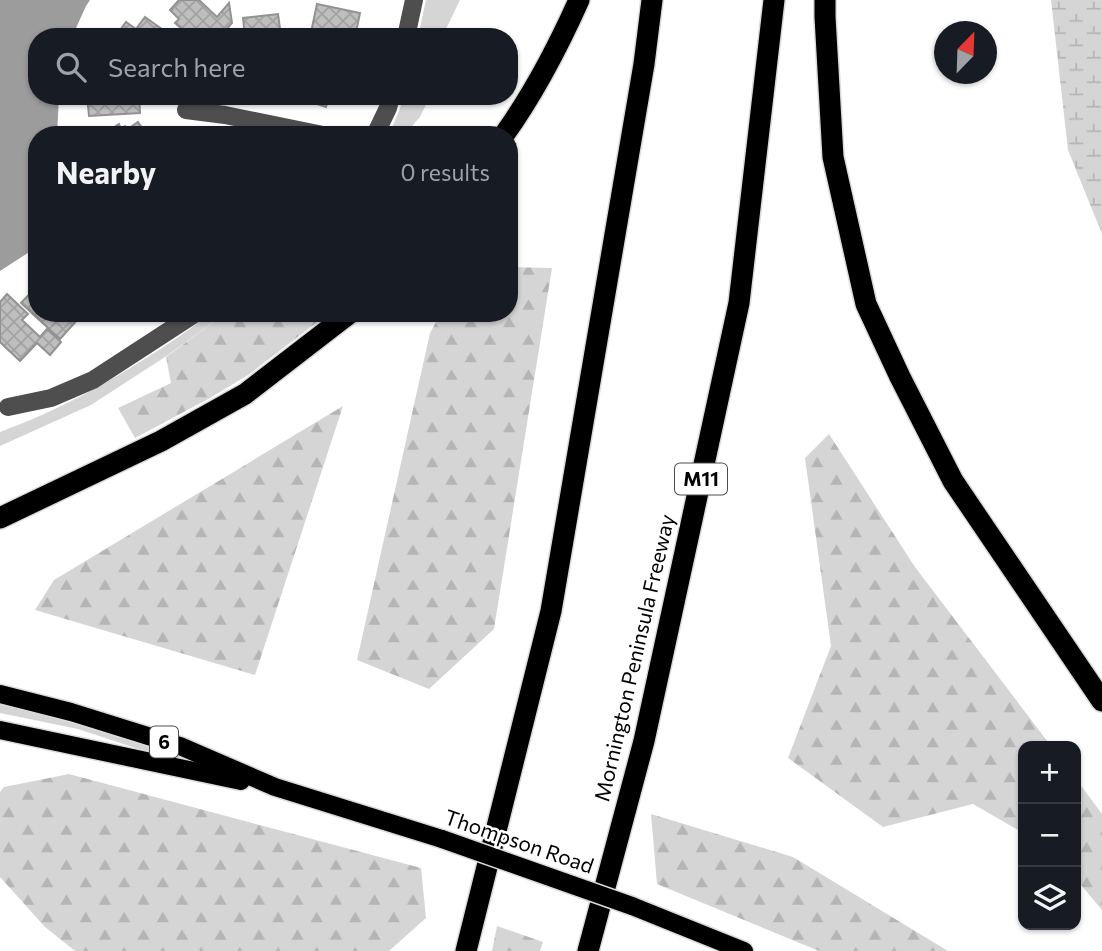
<!DOCTYPE html>
<meta charset="utf-8">
<style>
body{margin:0;font-family:Commissioner,sans-serif;background:#20242c;color:#f1f3f6}
.controls{position:absolute;right:21px;bottom:21px;display:grid;overflow:hidden;border-radius:14px;box-shadow:0 2px 5px #0004}
.controls button{width:63px;height:63px;display:grid;place-items:center;padding:0;border:0;border-bottom:2px solid #363941;background:#171b24;color:#f1f3f6;font:35px sans-serif}
.compass{position:absolute;left:934px;top:21px;width:63px;height:63px;border-radius:50%;background:#171b24;box-shadow:0 2px 5px #0004;rotate:23deg}
.list{margin:0;padding:0;list-style:none}
h2{display:flex;justify-content:space-between;align-items:center;height:91px;margin:0;padding:0 28px;font-size:30px}
h2 small{font-size:23px;font-weight:400;color:#9ea1a6}
.icon{flex:none;width:38px;height:38px;fill:none;stroke:currentColor;stroke-width:2;stroke-linecap:round;stroke-linejoin:round}
.map{position:relative;flex:none;width:1102px;height:951px;overflow:hidden}
.search{position:absolute;background:#171b24;box-shadow:0 2px 5px #0004;left:28px;top:28px;width:490px;height:77px;display:flex;align-items:center;gap:18px;box-sizing:border-box;padding:0 24px;border-radius:28px;color:#9ea1a6;font-size:26px}
.panel{position:absolute;background:#171b24;box-shadow:0 2px 5px #0004;left:28px;top:126px;width:490px;height:196px;border-radius:28px}
.map>svg:first-child{display:block}
</style>
<div class="map">
<svg width="1102" height="951" viewBox="0 0 1102 951">
<defs>
<pattern id="forest-firs" width="22" height="20" patternUnits="userSpaceOnUse" patternTransform="scale(1.75)"><rect width="22" height="20" fill="#d5d5d5"/><path d="M5 1l3.5 6h-7zM16 11l3.5 6h-7z" fill="#b5b5b5"/></pattern>
<pattern id="wetland-marsh" width="20" height="14" patternUnits="userSpaceOnUse" patternTransform="scale(1.75)"><rect width="20" height="14" fill="#d5d5d5"/><path d="M1 5h8M5 5V1M11 12h8M15 12V8" fill="none" stroke="#b5b5b5"/></pattern>
<pattern id="building-cross-hatch" width="8" height="8" patternUnits="userSpaceOnUse" patternTransform="scale(1.75)"><rect width="8" height="8" fill="#bebebe"/><path d="M0 0l8 8M0 8l8-8" fill="none" stroke="#a2a2a2"/></pattern>
</defs>
<rect width="100%" height="100%" fill="#fff"/>
<g fill="#d5d5d5">
<path d="M426 0H460L442 37H418Z"/>
<path d="M405 96H430L420 117 404 135H389Z"/>
<path d="M212 313H226L168 355 91 405 0 446V432C77 404 146 361 212 313Z"/>
<path d="M0 701 54 713 195 758 163 757 78 729 0 713Z"/>
</g>
<g fill="url(#forest-firs)">
<path d="M509 267 552 268 494 629 429 689 357 660 430 333 441 313H509Z"/>
<path d="M226 313H308L320 320 248 375 210 398 135 438 118 408 171 383 166 357Z"/>
<path d="M343 406 255 675 35 610 54 580Z"/>
<path d="M829 434 915 567 1051 746H1023V833L973 804 883 827 788 758 831 646 805 458Z"/>
<path d="M69 774 421 868 426 918 389 951H75L45 927 0 877V792L4 787Z"/>
<path d="M1076 779 1102 814V910L1076 879Z"/>
<path d="M651 814 793 857 948 951H819L657 884Z"/>
<path d="M497 926 543 942 540 951H492Z"/>
</g>
<path fill="url(#wetland-marsh)" d="M1051 0H1102V234L1068 150Z"/>
<path fill="#9c9c9c" d="M0 0H90L86 6 72 37H37V96H59L57 135H37V247L0 271Z"/>
<g fill="url(#building-cross-hatch)" stroke="#929292" stroke-width="2">
<path d="M179 0H199L217 17 229 3 232 23 224 32 228 37H191L175 23 179 19 170 10Z"/>
<path d="M317 4 360 13 355 37H310Z"/>
<path d="M278 14 281 36 245 37 243 18Z"/>
<path d="M145 17 173 37H115L126 22 136 29Z"/>
<path d="M87 96H139L140 113 89 116Z"/>
<path d="M293 96H329L326 107Z"/>
<path d="M138 122 147 135H110L108 131 119 124 121 129 125 126 128 129Z"/>
<path d="M37 286V313H72L78 319 60 339 21 303Z"/>
<path d="M7 294 28 314 22 320 40 337 47 329 61 342 50 355 37 343 20 361 0 342V302Z"/>
</g>
<g fill="none" stroke-linecap="round" stroke-linejoin="round">
<defs>
<g id="major">
<path d="M0 694 71 712 180 746 275 787 442 839"/>
<path d="M0 730 241 781"/>
<path d="M632 906 744 951"/>
</g>
<g id="highway">
<path d="M825 0V17L833 157 866 304 900 377 953 481 1102 701"/>
<path d="M504 135C534 93 558 47 579 0"/>
<path d="M0 518 161 441 245 394 350 313"/>
<path d="M466 951 551 611 644 64 652 0"/>
<path d="M588 951 644 741 739 303 774 0"/>
</g>
</defs>
<use href="#major" stroke="#dbdbdb" stroke-width="21"/>
<use href="#highway" stroke="#dbdbdb" stroke-width="24"/>
<g stroke="#4e4e4e" stroke-width="18">
<path d="M406 37 414 0"/>
<path d="M186 110 225 115 323 135"/>
<path d="M375 135 388 108 391 96"/>
<path d="M8 407 51 398 93 380 196 313"/>
</g>
<use href="#major" stroke="#000" stroke-width="18"/>
<use href="#highway" stroke="#000" stroke-width="21"/>
<defs>
<path id="major-bridge" d="M442 839 632 906"/>
</defs>
<use href="#major-bridge" stroke="#dbdbdb" stroke-width="21" stroke-linecap="butt"/>
<use href="#major-bridge" stroke="#000" stroke-width="18"/>
</g>
<g text-anchor="middle" stroke-width="5" stroke-linejoin="round" paint-order="stroke">
<g fill="#fff" stroke="#4c4c4c" stroke-width="2">
<rect x="675" y="463.5" width="52" height="31" rx="5"/>
<rect x="150" y="726.5" width="28" height="31" rx="5"/>
</g>
<g font-size="19" font-weight="bold" fill="#000">
<text x="701" y="486">M11</text>
<text x="164" y="749">6</text>
</g>
<g font-size="21" fill="#000" stroke="#fff">
<text transform="translate(635 658) rotate(-77)" y="7">Mornington Peninsula Freeway</text>
<text transform="translate(519 842) rotate(19)" y="7">Thompson Road</text>
</g>
</g>
</svg>
<div class="controls">
<button>+</button>
<button>−</button>
<button><svg class="icon" aria-label="layers" viewBox="0 0 24 24"><path d="M12 4l9 5-9 5-9-5zM3 14l9 5 9-5"/></svg></button>
</div>
<svg class="compass" viewBox="-18 -18 36 36"><path d="M0-13l5 13h-10z" fill="#e53935"/><path d="M0 13l5-13h-10z" fill="#9ea1a6"/></svg>
<div class="search"><svg class="icon" aria-label="search" viewBox="0 0 24 24"><circle cx="10" cy="10" r="6"/><path d="M15 15l6 6"/></svg>Search here</div>
<section class="panel">
<h2>Nearby<small>0 results</small></h2>
<ul class="list">
</ul>
</section>
</div>
